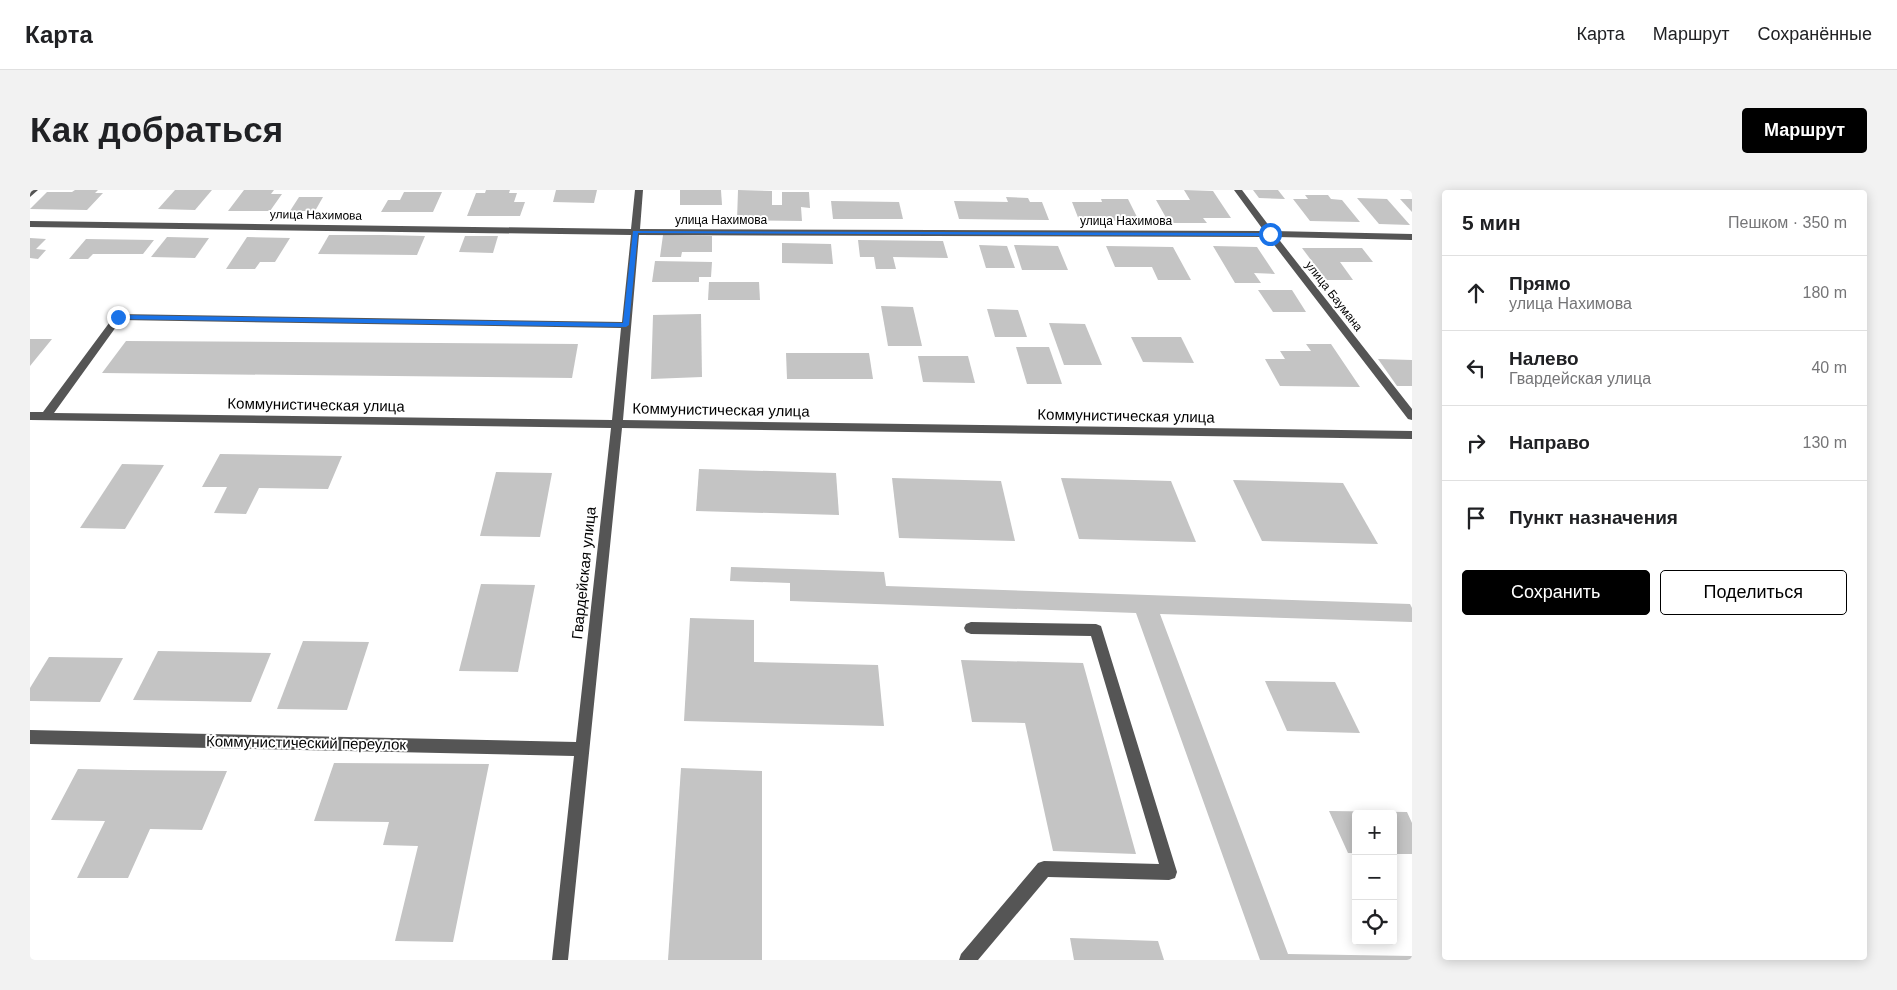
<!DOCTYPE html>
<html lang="ru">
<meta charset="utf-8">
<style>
body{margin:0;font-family:Arial,sans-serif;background:#f2f2f2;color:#202124}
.controls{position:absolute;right:15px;bottom:15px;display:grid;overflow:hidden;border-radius:5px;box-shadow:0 2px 12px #0003}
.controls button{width:45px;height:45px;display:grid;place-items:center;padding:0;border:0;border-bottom:1px solid #e0e0e0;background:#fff;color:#202124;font:25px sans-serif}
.stop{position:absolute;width:15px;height:15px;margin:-11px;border:4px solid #1a73e8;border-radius:50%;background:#fff}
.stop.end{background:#1a73e8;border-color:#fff;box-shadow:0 1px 5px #0008}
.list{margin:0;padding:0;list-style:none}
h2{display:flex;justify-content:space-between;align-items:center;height:65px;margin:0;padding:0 20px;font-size:21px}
h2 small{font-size:16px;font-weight:400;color:#757577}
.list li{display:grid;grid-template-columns:32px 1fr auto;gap:15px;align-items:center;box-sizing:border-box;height:75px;padding:0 20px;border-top:1px solid #e0e0e0}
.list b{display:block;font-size:19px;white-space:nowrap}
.list p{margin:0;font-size:16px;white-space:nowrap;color:#757577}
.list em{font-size:16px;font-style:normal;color:#757577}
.actions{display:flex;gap:10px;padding:15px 20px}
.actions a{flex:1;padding:11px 0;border:1px solid #000;border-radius:5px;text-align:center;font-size:18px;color:#000}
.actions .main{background:#000;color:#fff}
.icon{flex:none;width:28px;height:28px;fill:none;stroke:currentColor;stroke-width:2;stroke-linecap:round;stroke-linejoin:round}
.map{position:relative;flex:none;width:1382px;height:770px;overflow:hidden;border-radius:5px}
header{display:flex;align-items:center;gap:30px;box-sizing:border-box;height:70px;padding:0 25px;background:#fff;border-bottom:1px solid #e0e0e0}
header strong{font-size:24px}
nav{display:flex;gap:28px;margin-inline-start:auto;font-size:18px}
.intro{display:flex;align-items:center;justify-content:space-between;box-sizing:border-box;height:120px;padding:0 30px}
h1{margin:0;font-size:35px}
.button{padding:12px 22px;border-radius:5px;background:#000;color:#fff;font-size:18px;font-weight:700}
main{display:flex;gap:30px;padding:0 30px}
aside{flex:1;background:#fff;border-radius:5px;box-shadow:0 2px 12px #0003}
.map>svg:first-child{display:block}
</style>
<header>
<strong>Карта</strong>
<nav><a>Карта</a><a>Маршрут</a><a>Сохранённые</a></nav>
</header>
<div class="intro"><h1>Как добраться</h1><a class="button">Маршрут</a></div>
<main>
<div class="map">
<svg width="1382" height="770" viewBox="0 0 1382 770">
<rect width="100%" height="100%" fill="#fff"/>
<g fill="#c4c4c4">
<path d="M45 0H68L65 3H73L57 20 0 19 17 2H42Z"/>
<path d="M145 0H182L165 20 128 19Z"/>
<path d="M214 0H244L241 4H252L240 21H198Z"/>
<path d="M456 0H480L479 3H487L484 12H495L490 26H437L446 3H455Z"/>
<path d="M526 0H567L564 13 523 12Z"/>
<path d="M650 0H691L692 15H650Z"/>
<path d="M708 0 742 1V15H752V2H779L780 18 771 17 772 31 707 30Z"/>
<path d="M1154 0 1183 1 1201 28H1173L1177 33H1139L1126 10H1160Z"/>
<path d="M1223 0H1248L1255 9 1229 8Z"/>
<path d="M374 2H412L403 22H351L358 10H370Z"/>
<path d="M1275 5H1298L1301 9 1312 10 1330 32 1280 31 1263 9H1278Z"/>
<path d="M269 7H293L285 21H260Z"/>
<path d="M976 7 998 8 1000 12H1012L1019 30 929 29 924 11 978 12Z"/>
<path d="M1327 8 1357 9 1380 35 1349 34Z"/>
<path d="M1071 9H1098L1109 31 1049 30 1042 12H1072Z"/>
<path d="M1370 9H1382V22Z"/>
<path d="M801 11 869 12 873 29H803Z"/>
<path d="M299 45H352L395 46 387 65 288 64Z"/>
<path d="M633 45 682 46V62H652L651 67H630Z"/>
<path d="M435 46H468L463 63 429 62Z"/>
<path d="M137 47 179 48 165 68 121 67Z"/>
<path d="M217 47 260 48 245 72H230L225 79H196Z"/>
<path d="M0 48 16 49 6 59 16 60 8 69 0 68Z"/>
<path d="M56 49 124 50 113 64H63L58 69H39Z"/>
<path d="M828 50 913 51 918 68 863 67 866 79H846L844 67H830Z"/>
<path d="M752 53 801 54 803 74 752 73Z"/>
<path d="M949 55 977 56 985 78H956Z"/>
<path d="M984 55 1028 56 1038 80H992Z"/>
<path d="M1076 56 1143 57 1161 90H1128L1122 77H1085Z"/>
<path d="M1183 56 1227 57 1245 84 1224 83 1231 93H1205Z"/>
<path d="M1272 58H1332L1343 72H1310L1323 90H1296Z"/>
<path d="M625 71 682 72 681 87H669V92H622Z"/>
<path d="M679 92H729L730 110H678Z"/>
<path d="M1228 100H1262L1276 122H1243Z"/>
<path d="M851 116 883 117 892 156H858Z"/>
<path d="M957 119 988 120 997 147H965Z"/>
<path d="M671 124 672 187 621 189 623 125Z"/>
<path d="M1019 133 1055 134 1072 175H1034Z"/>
<path d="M1101 147H1151L1164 173 1113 172Z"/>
<path d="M0 149H22L0 176Z"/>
<path d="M96 151 548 154 542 188 72 183Z"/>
<path d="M1276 154H1301L1330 197 1250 196 1235 169H1255L1250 161H1281Z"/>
<path d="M986 157H1019L1032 194H997Z"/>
<path d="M756 163H839L843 189H757Z"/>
<path d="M888 166H938L945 193 893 192Z"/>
<path d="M1348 169 1382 170V196H1367Z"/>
<path d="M190 264 312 266 298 299 229 298 216 324 184 323 197 297H172Z"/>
<path d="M92 274 134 275 95 339 50 338Z"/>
<path d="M669 279 806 283 809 325 666 321Z"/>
<path d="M466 282 522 283 510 347 450 346Z"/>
<path d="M862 288 971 291 985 351 869 348Z"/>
<path d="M1031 288 1141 291 1166 352 1049 349Z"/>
<path d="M1203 290 1313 293 1348 354 1232 351Z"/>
<path d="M701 377 854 382 856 396 1380 414 1382 418V432L1130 424 1258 764 1382 766V770H1230L1106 423 760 411V393L700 391Z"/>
<path d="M451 394 505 395 488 482 429 481Z"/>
<path d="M660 428 724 430V472L848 475 854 536 654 531Z"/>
<path d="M273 451 339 452 317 520 247 519Z"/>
<path d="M128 461 241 463 221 512 103 510Z"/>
<path d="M19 467 93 468 70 512 0 511V498Z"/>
<path d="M931 470 1053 473 1106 664 1023 661 995 533 942 532Z"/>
<path d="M1235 491 1305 492 1330 543 1257 541Z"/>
<path d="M304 573 459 574 423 752 365 751 388 656 353 655 359 632 284 631Z"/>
<path d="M651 578 732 581V770H638Z"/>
<path d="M48 579 99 580 197 581 172 640 120 639 98 688H47L75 631 21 630Z"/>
<path d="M1299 621 1377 622 1382 633V664H1363V624H1326V663H1318Z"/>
<path d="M1040 748 1128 751 1134 770H1044Z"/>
</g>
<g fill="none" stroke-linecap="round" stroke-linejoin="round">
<g fill="#555" fill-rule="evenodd">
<path d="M0 0H8L0 7Z"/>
<path d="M605 0H613L610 39 1234 41 1204 0H1212L1243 41 1382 44V50L1247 47 1382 219V230L1378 229 1238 47 609 45 593 230 1382 241V249L592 238 538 770H522L544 566 0 554V540L546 552 581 238 0 230V222H13L85 125 88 124 592 132 601 45 0 37V31L601 39ZM91 130 591 138 582 230 24 223Z"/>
<path d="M941 432 1066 434 1071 436 1147 682 1145 688 1139 690 1018 687 948 770H929L931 764 1008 673 1014 671 1129 674 1061 446 941 444 936 442 934 438 936 434Z"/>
</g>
</g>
<path fill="#1a73e8" d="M603 41 1240 43 1243 44 1240 46 608 43 599 135 596 137 88 129 85 127 88 125 593 133Z"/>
<g text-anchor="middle" stroke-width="4" stroke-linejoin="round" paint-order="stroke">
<g font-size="12" fill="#000" stroke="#fff">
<text transform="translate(286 25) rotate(1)" y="4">улица Нахимова</text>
<text x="691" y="34">улица Нахимова</text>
<text x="1096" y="35">улица Нахимова</text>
<text transform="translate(1304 106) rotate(52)" y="4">улица Баумана</text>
</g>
<g font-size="15" fill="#000" stroke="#fff">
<text transform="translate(286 215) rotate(1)" y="5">Коммунистическая улица</text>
<text transform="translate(691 220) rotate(1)" y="5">Коммунистическая улица</text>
<text transform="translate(1096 226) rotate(1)" y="5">Коммунистическая улица</text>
<text transform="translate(554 383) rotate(-84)" y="5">Гвардейская улица</text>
<text transform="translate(276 553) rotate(1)" y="5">Коммунистический переулок</text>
</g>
</g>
</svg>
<div class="controls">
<button>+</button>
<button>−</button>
<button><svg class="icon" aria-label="locate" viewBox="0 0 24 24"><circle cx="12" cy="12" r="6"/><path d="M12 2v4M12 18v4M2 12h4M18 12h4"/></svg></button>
</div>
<div class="stop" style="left:1240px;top:44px"></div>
<div class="stop end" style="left:88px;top:127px"></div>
</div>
<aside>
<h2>5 мин<small>Пешком · 350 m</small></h2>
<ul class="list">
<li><svg class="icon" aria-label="ahead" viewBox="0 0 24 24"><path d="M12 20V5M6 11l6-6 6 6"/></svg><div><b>Прямо</b><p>улица Нахимова</p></div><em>180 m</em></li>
<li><svg class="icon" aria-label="left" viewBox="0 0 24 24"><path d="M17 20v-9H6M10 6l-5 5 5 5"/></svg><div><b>Налево</b><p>Гвардейская улица</p></div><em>40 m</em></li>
<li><svg class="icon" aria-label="right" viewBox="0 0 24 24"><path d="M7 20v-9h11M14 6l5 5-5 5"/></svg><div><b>Направо</b></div><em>130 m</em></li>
<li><svg class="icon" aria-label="arrive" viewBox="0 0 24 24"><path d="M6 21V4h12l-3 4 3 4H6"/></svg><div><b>Пункт назначения</b></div></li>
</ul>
<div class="actions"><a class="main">Сохранить</a><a>Поделиться</a></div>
</aside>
</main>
